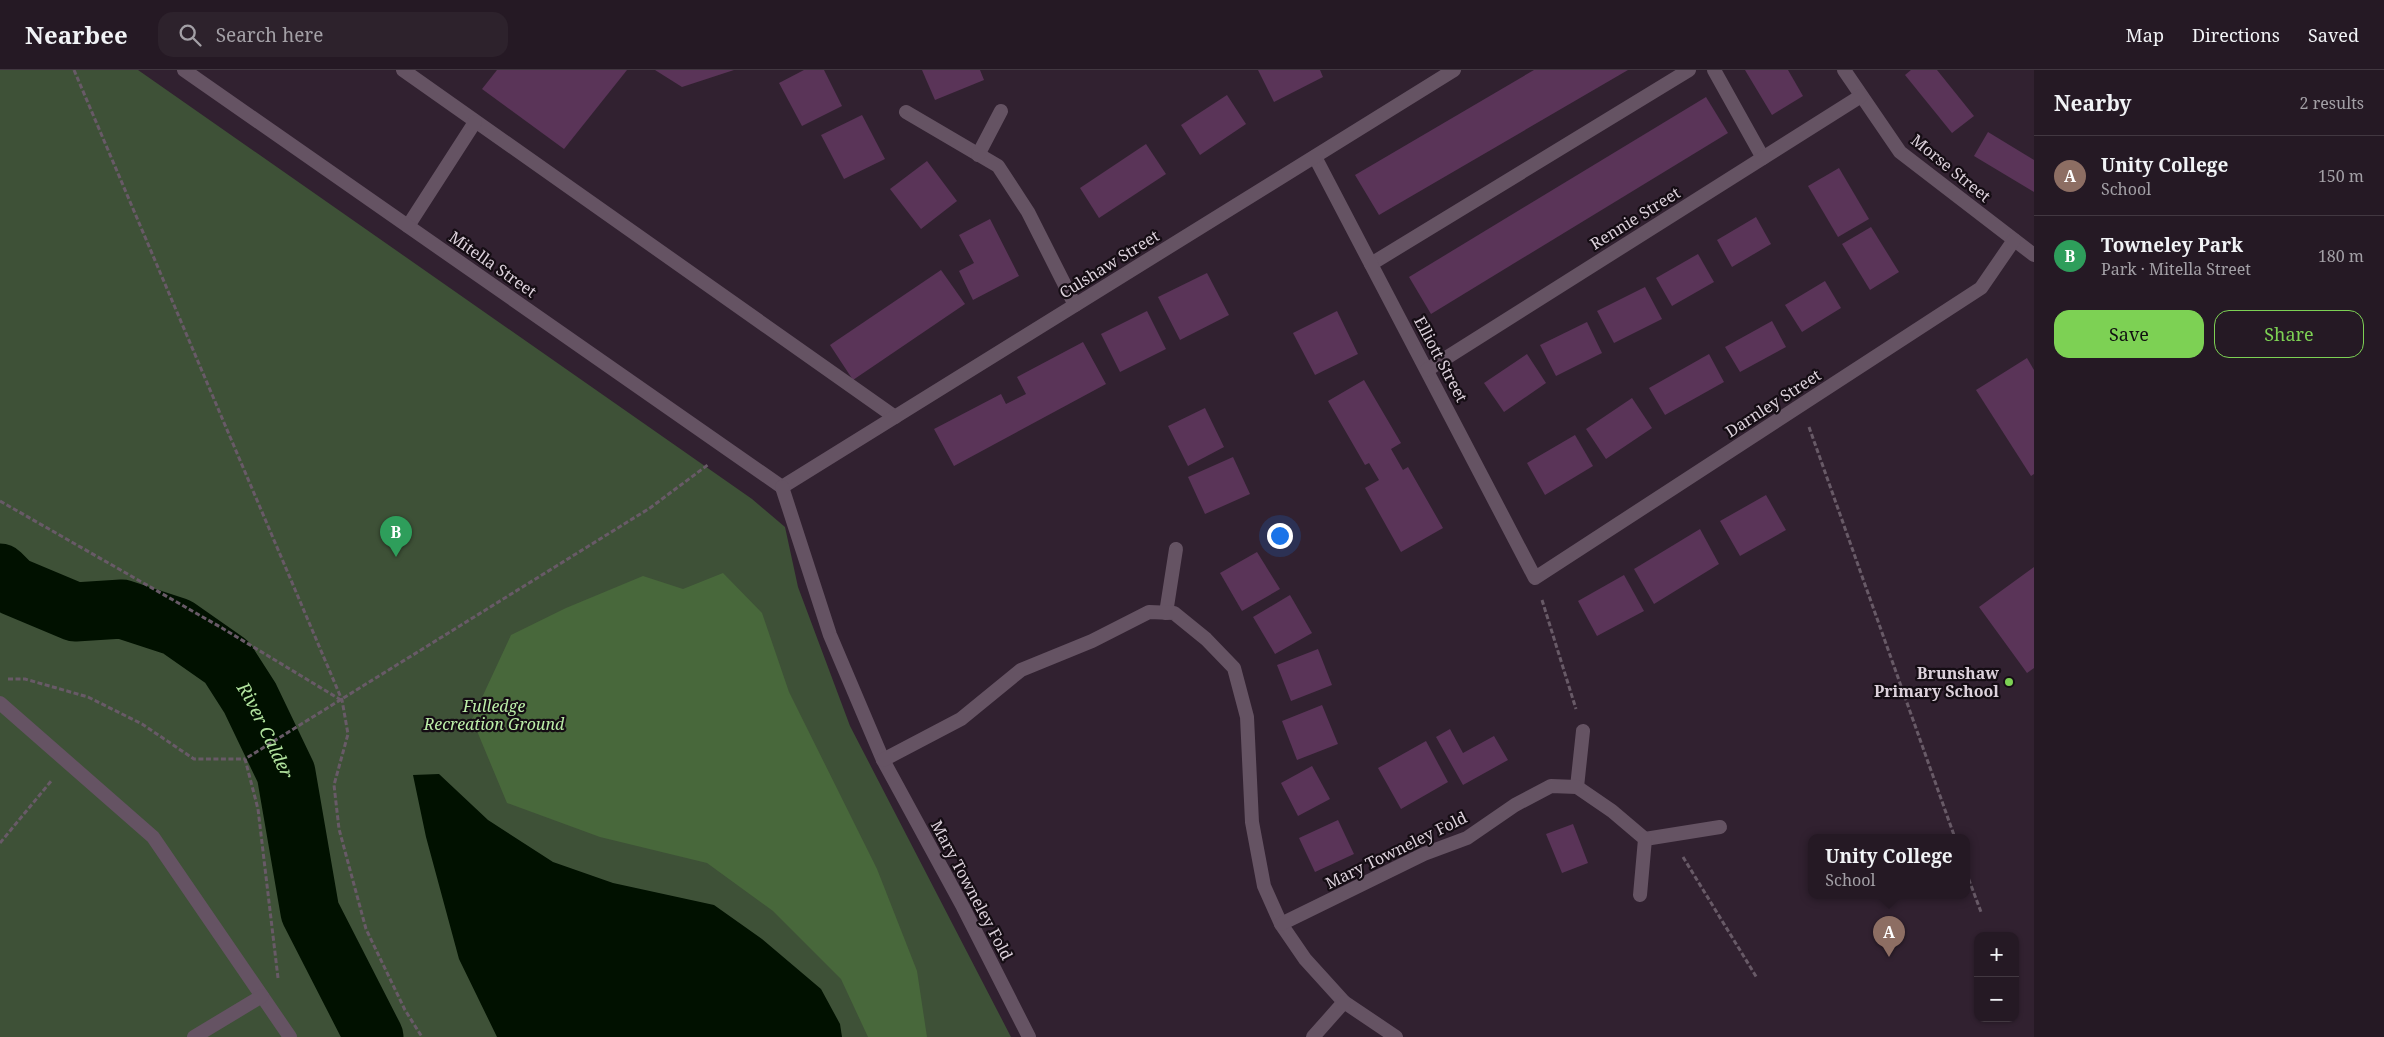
<!DOCTYPE html>
<meta charset="utf-8">
<style>
body{margin:0;font-family:"Noto Serif",serif;background:#2d222c;color:#f1f3f6}
.controls{position:absolute;right:15px;bottom:15px;display:grid;overflow:hidden;border-radius:10px;box-shadow:0 1px 4px #0004}
.controls button{width:45px;height:45px;display:grid;place-items:center;padding:0;border:0;border-bottom:1px solid #423841;background:#251924;color:#f1f3f6;font:25px sans-serif}
.you{position:absolute;left:1279px;top:465px;width:18px;height:18px;margin:-12px;border:4px solid #fff;border-radius:50%;background:#1a73e8;box-shadow:0 0 0 8px #1a73e833}
.badge{display:grid;place-items:center;width:32px;height:32px;border-radius:50%;background:#7dd154;color:#fff;font-size:16px;font-weight:700}
.pin{position:absolute;translate:-50% -41px;filter:drop-shadow(0 1px 2px #0008)}
.pin::after{content:'';position:absolute;top:26px;width:18px;height:15px;background:inherit;clip-path:polygon(0 0,100% 0,50% 100%)}
.popup{position:absolute;left:1808px;top:764px;width:162px;height:65px;box-sizing:border-box;display:grid;place-content:center;border-radius:10px;background:#251924;filter:drop-shadow(0 1px 4px #0005);font-size:16px;white-space:nowrap;color:#a3a0a6}
.popup b{font-size:19px;color:#f1f3f6}
.popup::after{content:'';position:absolute;left:50%;top:100%;margin-left:-10px;border:10px solid transparent;border-top-color:#251924}
.list{margin:0;padding:0;list-style:none}
h2{display:flex;justify-content:space-between;align-items:center;height:65px;margin:0;padding:0 20px;font-size:21px}
h2 small{font-size:16px;font-weight:400;color:#a3a0a6}
.list li{display:grid;grid-template-columns:32px 1fr auto;gap:15px;align-items:center;box-sizing:border-box;height:80px;padding:0 20px;border-top:1px solid #423841}
.list b{display:block;font-size:19px;white-space:nowrap}
.list p{margin:0;font-size:16px;white-space:nowrap;color:#a3a0a6}
.list em{font-size:16px;font-style:normal;color:#a3a0a6}
.actions{display:flex;gap:10px;padding:15px 20px}
.actions a{flex:1;padding:11px 0;border:1px solid #7dd154;border-radius:15px;text-align:center;font-size:18px;color:#7dd154}
.actions .main{background:#7dd154;color:#111}
.icon{flex:none;width:28px;height:28px;fill:none;stroke:currentColor;stroke-width:2;stroke-linecap:round;stroke-linejoin:round}
.map{position:relative;flex:none;width:2034px;height:967px;overflow:hidden}
header{display:flex;align-items:center;gap:30px;box-sizing:border-box;height:70px;padding:0 25px;background:#251924;border-bottom:1px solid #423841}
header strong{font-size:24px}
nav{display:flex;gap:28px;margin-inline-start:auto;font-size:18px}
.search{width:350px;height:45px;background:#2d222c;display:flex;align-items:center;gap:12px;box-sizing:border-box;padding:0 18px;border-radius:15px;color:#a3a0a6;font-size:19px}
main{display:flex}
aside{flex:1;background:#251924}
.map>svg:first-child{display:block}
</style>
<header>
<strong>Nearbee</strong>
<div class="search"><svg class="icon" aria-label="search" viewBox="0 0 24 24"><circle cx="10" cy="10" r="6"/><path d="M15 15l6 6"/></svg>Search here</div>
<nav><a>Map</a><a>Directions</a><a>Saved</a></nav>
</header>
<main>
<div class="map">
<svg width="2034" height="967" viewBox="0 0 2034 967">
<rect width="100%" height="100%" fill="#312130"/>
<path fill="#3e5137" d="M0 0H138L752 429 785 457 798 517 850 656 1011 967H0Z"/>
<path fill="#48683b" d="M723 503 762 543 789 622 877 799 917 901 927 967H868L841 909 773 841 707 793 600 767 507 733 472 649 511 565 566 538 643 506 683 519Z"/>
<path fill="#011100" d="M439 704 488 750 553 792 613 813 714 835 762 869 821 919 840 954 842 967H497L459 889 426 767 413 705Z"/>
<g fill="none" stroke-linecap="round" stroke-linejoin="round">
<path stroke="#011100" stroke-width="59" id="s1" d="M0 503 13 516 75 542 122 539 177 557 227 592 250 628 286 703 310 842 374 967"/>
</g>
<g fill="#5a3458">
<path d="M497 0H627L564 79 482 19Z"/>
<path d="M655 0H734L682 17Z"/>
<path d="M804 0H824L842 36 802 56 779 13Z"/>
<path d="M922 0H980L984 10 935 30Z"/>
<path d="M1258 0H1320L1323 7 1274 32Z"/>
<path d="M1534 0H1628L1379 145 1355 105Z"/>
<path d="M1745 0H1788L1803 26 1772 45Z"/>
<path d="M1911 0H1937L1974 46 1952 63 1905 5Z"/>
<path d="M1227 25 1246 54 1200 85 1181 55Z"/>
<path d="M1706 27 1728 63 1431 244 1409 207Z"/>
<path d="M862 45 885 89 844 109 821 65Z"/>
<path d="M1988 62 2034 90V122L1974 86Z"/>
<path d="M1146 74 1166 104 1099 148 1080 118Z"/>
<path d="M927 91 957 131 921 159 890 119Z"/>
<path d="M1839 98 1869 149 1838 167 1808 116Z"/>
<path d="M1756 147 1771 174 1732 197 1717 170Z"/>
<path d="M990 149 1019 206 973 230 959 201 974 193 959 165Z"/>
<path d="M1871 157 1899 202 1870 220 1842 174Z"/>
<path d="M1698 184 1714 212 1672 236 1656 208Z"/>
<path d="M941 200 965 234 853 310 830 275Z"/>
<path d="M1207 203 1229 245 1180 270 1158 227Z"/>
<path d="M1825 211 1841 238 1802 262 1785 235Z"/>
<path d="M1645 217 1662 249 1614 273 1597 241Z"/>
<path d="M1147 241 1166 279 1120 302 1101 264Z"/>
<path d="M1337 241 1358 284 1315 305 1293 263Z"/>
<path d="M1772 251 1786 277 1740 302 1725 277Z"/>
<path d="M1587 252 1602 283 1556 306 1540 275Z"/>
<path d="M1083 272 1106 314 954 396 934 359 1001 324 1006 334 1026 324 1017 307Z"/>
<path d="M1527 284 1546 313 1504 342 1484 313Z"/>
<path d="M1709 284 1724 312 1665 345 1649 318Z"/>
<path d="M2027 288 2034 300V404L2031 406 1976 320Z"/>
<path d="M1364 310 1401 373 1391 379 1403 400 1408 397 1443 458 1401 482 1365 418 1379 410 1369 393 1365 395 1328 331Z"/>
<path d="M1632 328 1652 358 1606 389 1586 359Z"/>
<path d="M1205 338 1224 377 1188 396 1168 356Z"/>
<path d="M1575 365 1593 396 1545 425 1527 393Z"/>
<path d="M1233 387 1250 424 1205 444 1188 407Z"/>
<path d="M1766 425 1786 460 1740 486 1720 451Z"/>
<path d="M1700 459 1719 494 1654 534 1634 499Z"/>
<path d="M1257 482 1280 519 1242 541 1220 503Z"/>
<path d="M2034 497V598L2027 603 1979 537Z"/>
<path d="M1624 505 1644 541 1597 566 1578 531Z"/>
<path d="M1290 525 1312 563 1275 584 1253 547Z"/>
<path d="M1318 579 1332 615 1291 631 1277 595Z"/>
<path d="M1322 635 1338 674 1297 690 1282 651Z"/>
<path d="M1450 659 1463 683 1494 666 1508 690 1463 715 1436 667Z"/>
<path d="M1426 671 1448 712 1401 739 1378 698Z"/>
<path d="M1312 696 1330 729 1298 746 1281 713Z"/>
<path d="M1338 750 1354 784 1315 802 1299 768Z"/>
<path d="M1573 754 1588 793 1562 803 1546 764Z"/>
</g>
<g fill="none" stroke-linecap="round" stroke-linejoin="round">
<g stroke="#685a67" stroke-width="3" stroke-dasharray="5 2.5" stroke-linecap="butt">
<path d="M74 0 342 630 348 664 334 715 339 759 366 859 405 940 422 967"/>
<path d="M1809 357 1955 768"/>
<path d="M0 431 222 558 341 630"/>
<path d="M1542 530 1576 639"/>
<path d="M8 609H25L88 627 142 654 194 689H245"/>
<path d="M0 773 52 710"/>
<path d="M1683 787 1757 908"/>
<path d="M1966 802 1981 842"/>
<path d="M278 908 258 739 245 689 650 438 709 394"/>
</g>
<g stroke="#655363" stroke-width="14">
<path d="M403 0 895 347"/>
<path d="M1714 0 1763 88"/>
<path d="M408 156 475 52"/>
<path d="M1371 194 1689 0"/>
</g>
<g stroke="#655363" stroke-width="14">
<path d="M184 0 782 417"/>
<path d="M1844 0 1900 82 2034 185"/>
<path d="M906 42 998 96 1028 142 1075 235"/>
<path d="M978 85 1001 41"/>
<path d="M1315 87 1535 508 1981 218 2014 170"/>
<path d="M1427 300 1861 26"/>
<path d="M782 417 1454 0"/>
<path d="M782 417 830 565 883 690 963 837 1029 967"/>
<path d="M1166 543 1176 479"/>
<path d="M0 633 153 767 290 967"/>
<path d="M883 690 961 649 1021 600 1092 571 1149 542 1174 543 1206 569 1234 598 1247 647 1252 752 1264 816 1281 854 1305 889 1344 932 1396 967"/>
<path d="M1577 717 1583 661"/>
<path d="M1645 769 1720 757"/>
<path d="M1281 854 1424 784 1467 768 1515 735 1551 716 1577 717 1612 741 1645 769 1640 825"/>
<path d="M194 967 262 926"/>
<path d="M1313 967 1344 932"/>
</g>
</g>
<circle fill="#7dd154" stroke="#150d14" stroke-width="2" cx="2009" cy="612" r="5"/>
<g text-anchor="middle" stroke-width="4.5" stroke-linejoin="round" paint-order="stroke">
<g font-size="16" fill="#dcd1db" stroke="#150d14">
<text transform="translate(1951 98) rotate(39)" y="6">Morse Street</text>
<text transform="translate(1635 148) rotate(-32)" y="6">Rennie Street</text>
<text transform="translate(493 194) rotate(35)" y="6">Mitella Street</text>
<text transform="translate(1109 194) rotate(-32)" y="6">Culshaw Street</text>
<text transform="translate(1441 289) rotate(62)" y="6">Elliott Street</text>
<text transform="translate(1773 333) rotate(-33)" y="6">Darnley Street</text>
<text transform="translate(1396 780) rotate(-26)" y="6">Mary Towneley Fold</text>
<text transform="translate(972 820) rotate(62)" y="6">Mary Towneley Fold</text>
</g>
<g font-size="16" font-weight="bold" fill="#dcd1db" stroke="#150d14" text-anchor="end">
<text x="1999" y="609">Brunshaw<tspan x="1999" dy="18">Primary School</tspan></text>
</g>
<g font-size="16" font-style="italic" fill="#bceea8" stroke="#150d14">
<text x="494" y="642">Fulledge<tspan x="494" dy="18">Recreation Ground</tspan></text>
</g>
<g font-size="18" font-style="italic" fill="#b2e49e" stroke="#150d14">
<text dy="6" stroke="none"><textPath href="#s1" startOffset="330">River Calder</textPath></text>
</g>
</g>
</svg>
<div class="controls">
<button>+</button>
<button>−</button>
</div>
<div class="you"></div>
<div class="pin badge" style="left:1889px;top:887px;background:#8d6e63">A</div>
<div class="popup"><b>Unity College</b>School</div>
<div class="pin badge" style="left:396px;top:487px;background:#2e9e5b">B</div>
</div>
<aside>
<h2>Nearby<small>2 results</small></h2>
<ul class="list">
<li><span class="badge" style="background:#8d6e63">A</span><div><b>Unity College</b><p>School</p></div><em>150 m</em></li>
<li><span class="badge" style="background:#2e9e5b">B</span><div><b>Towneley Park</b><p>Park · Mitella Street</p></div><em>180 m</em></li>
</ul>
<div class="actions"><a class="main">Save</a><a>Share</a></div>
</aside>
</main>
